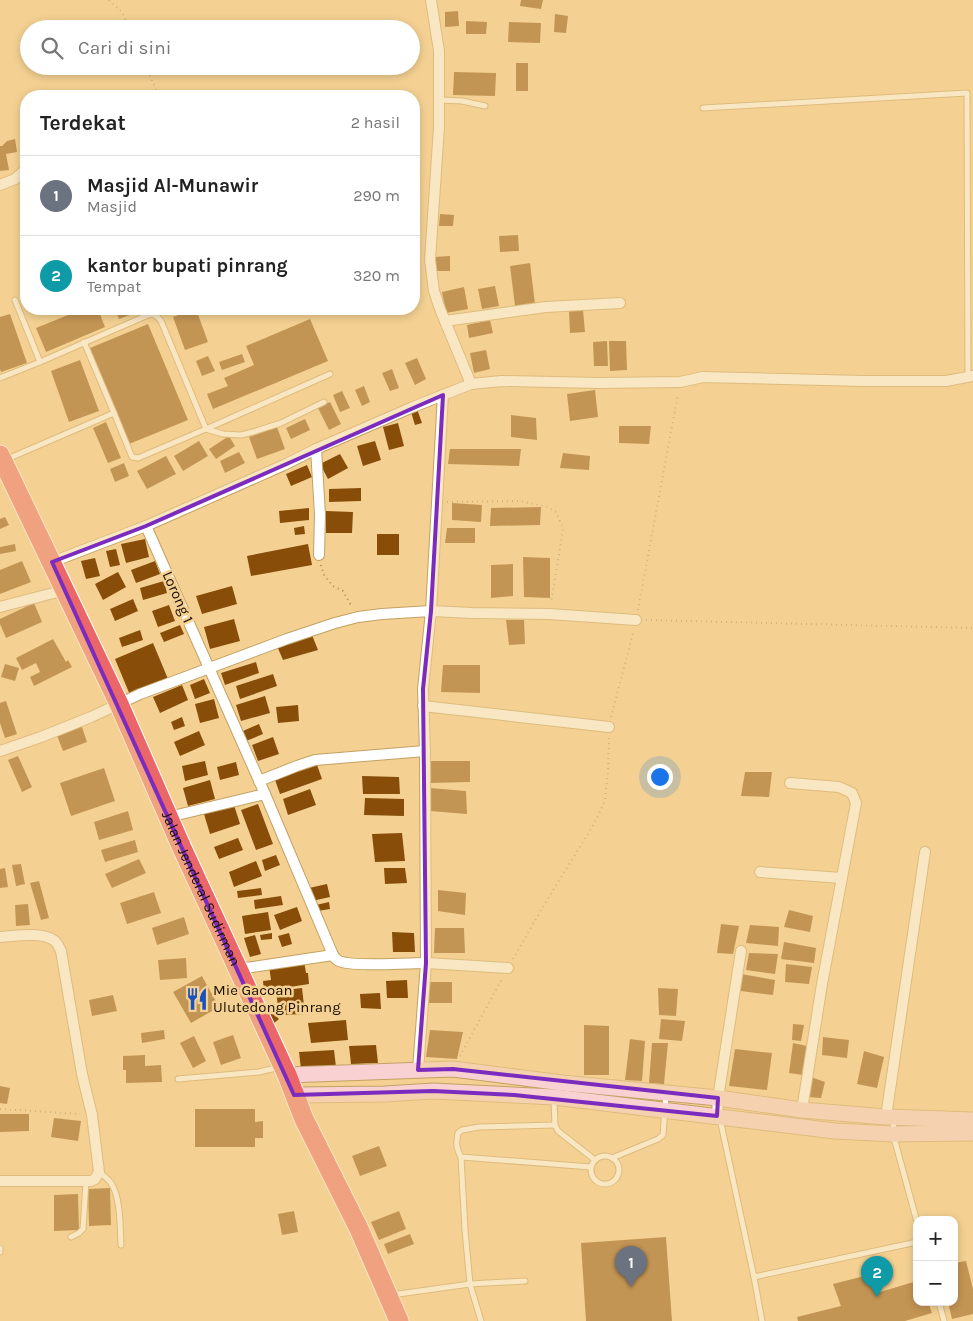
<!DOCTYPE html>
<html lang="id">
<meta charset="utf-8">
<style>
body{margin:0;font-family:Karla,sans-serif;background:#f2f2f2;color:#222}
.controls{position:absolute;right:15px;bottom:15px;display:grid;overflow:hidden;border-radius:10px;box-shadow:0 2px 8px #0003}
.controls button{width:45px;height:45px;display:grid;place-items:center;padding:0;border:0;border-bottom:1px solid #e0e0e0;background:#fff;color:#222;font:25px sans-serif}
.you{position:absolute;left:659px;top:776px;width:18px;height:18px;margin:-12px;border:4px solid #fff;border-radius:50%;background:#1a73e8;box-shadow:0 0 0 8px #1a73e833}
.badge{display:grid;place-items:center;width:32px;height:32px;border-radius:50%;background:#1951bd;color:#fff;font-size:16px;font-weight:700}
.pin{position:absolute;translate:-50% -41px;filter:drop-shadow(0 1px 2px #0008)}
.pin::after{content:'';position:absolute;top:26px;width:18px;height:15px;background:inherit;clip-path:polygon(0 0,100% 0,50% 100%)}
.list{margin:0;padding:0;list-style:none}
h2{display:flex;justify-content:space-between;align-items:center;height:65px;margin:0;padding:0 20px;font-size:21px}
h2 small{font-size:16px;font-weight:400;color:#767676}
.list li{display:grid;grid-template-columns:32px 1fr auto;gap:15px;align-items:center;box-sizing:border-box;height:80px;padding:0 20px;border-top:1px solid #e0e0e0}
.list b{display:block;font-size:19px;white-space:nowrap}
.list p{margin:0;font-size:16px;white-space:nowrap;color:#767676}
.list em{font-size:16px;font-style:normal;color:#767676}
.icon{flex:none;width:28px;height:28px;fill:none;stroke:currentColor;stroke-width:2;stroke-linecap:round;stroke-linejoin:round}
.map{position:relative;flex:none;width:973px;height:1321px;overflow:hidden}
.search{position:absolute;background:#fff;box-shadow:0 2px 8px #0003;left:20px;top:20px;width:400px;height:55px;display:flex;align-items:center;gap:12px;box-sizing:border-box;padding:0 18px;border-radius:28px;color:#767676;font-size:19px}
.panel{position:absolute;background:#fff;box-shadow:0 2px 8px #0003;left:20px;top:90px;width:400px;height:225px;border-radius:20px}
.map>svg:first-child{display:block}
</style>
<div class="map">
<svg width="973" height="1321" viewBox="0 0 973 1321">
<rect width="100%" height="100%" fill="#f4d192"/>
<g fill="#874d09">
<path d="M521 0H543L541 9 520 6Z"/>
<path d="M458 11 459 26 445 27V12Z"/>
<path d="M555 14 568 16 566 33 554 32Z"/>
<path d="M466 21 487 22 486 34H466Z"/>
<path d="M509 22 541 23 540 43 508 42Z"/>
<rect x="516" y="63" width="12" height="28"/>
<path d="M454 72 496 73 495 96 453 95Z"/>
<path d="M15 139 17 152 6 154 9 170 0 171V146H2L7 141Z"/>
<path d="M440 214 454 215 453 226H439Z"/>
<path d="M518 235 519 251 500 252 499 236Z"/>
<path d="M450 256V271H435V257Z"/>
<path d="M530 263 535 304 515 306 510 266Z"/>
<path d="M495 286 499 306 482 309 478 289Z"/>
<path d="M464 287 468 309 446 313 442 292Z"/>
<path d="M83 309H98L105 327 46 352 36 328Z"/>
<path d="M115 309H145L119 319Z"/>
<path d="M196 309 208 342 185 350 173 317Z"/>
<path d="M583 310 585 332 570 333 569 311Z"/>
<path d="M10 314 27 363 1 372 0 369V317Z"/>
<path d="M310 319 328 361 213 409 207 394 228 386 224 378 254 365 246 346Z"/>
<path d="M490 320 493 333 469 338 467 325Z"/>
<path d="M148 324 188 420 129 444 90 348Z"/>
<path d="M607 341 608 366H594L593 342Z"/>
<path d="M609 341H626L627 370 610 371Z"/>
<path d="M486 350 490 369 474 373 470 353Z"/>
<path d="M242 354 245 362 222 370 219 362Z"/>
<path d="M208 356 215 371 202 376 196 361Z"/>
<path d="M417 358 426 379 415 385 405 363Z"/>
<path d="M80 360 99 411 69 422 51 371Z"/>
<path d="M392 369 399 388 390 391 382 373Z"/>
<path d="M364 386 370 402 362 406 355 390Z"/>
<path d="M595 390 598 417 570 421 567 394Z"/>
<path d="M342 391 350 408 340 412 333 395Z"/>
<path d="M330 402 341 424 329 430 318 408Z"/>
<path d="M417 409 422 423 415 425 411 412Z"/>
<path d="M511 415 536 418 537 440 511 437Z"/>
<path d="M305 419 310 430 291 439 286 428Z"/>
<path d="M106 422 121 458 108 463 93 428Z"/>
<path d="M398 423 404 446 389 450 383 427Z"/>
<path d="M619 426H651L649 444 619 443Z"/>
<path d="M277 427 285 449 257 459 249 437Z"/>
<path d="M229 436 235 446 216 459 209 449Z"/>
<path d="M199 441 208 456 183 471 174 456Z"/>
<path d="M375 441 381 460 363 466 357 446Z"/>
<path d="M450 449H521L519 466 448 464Z"/>
<path d="M239 452 245 463 225 473 220 461Z"/>
<path d="M563 453 590 456 589 470 560 468Z"/>
<path d="M340 454 348 468 328 479 320 464Z"/>
<path d="M166 456 176 474 147 489 137 471Z"/>
<path d="M124 463 129 476 115 482 110 469Z"/>
<path d="M307 465 312 477 291 486 286 474Z"/>
<path d="M361 488V501L329 502V489Z"/>
<path d="M452 503 482 505 481 522 452 520Z"/>
<path d="M541 507 540 525 490 526 491 508Z"/>
<path d="M309 508V520L280 523 279 511Z"/>
<path d="M326 511 353 512 352 533H326Z"/>
<path d="M5 517 9 525 0 529V519Z"/>
<path d="M304 526 305 534 295 535 294 528Z"/>
<path d="M447 528H475V543H445Z"/>
<rect x="377" y="534" width="22" height="21"/>
<path d="M145 539 149 557 126 563 121 544Z"/>
<path d="M15 544 16 551 0 554V547Z"/>
<path d="M308 544 312 565 251 576 247 556Z"/>
<path d="M116 549 120 565 110 567 106 551Z"/>
<path d="M523 557 550 558V598L524 597Z"/>
<path d="M95 558 100 576 86 579 81 561Z"/>
<path d="M22 561 31 582 0 594V570Z"/>
<path d="M155 561 160 574 136 583 131 570Z"/>
<path d="M513 564V596L491 598V565Z"/>
<path d="M118 572 126 587 103 600 95 584Z"/>
<path d="M164 581 167 593 143 600 140 588Z"/>
<path d="M232 586 237 604 202 614 196 596Z"/>
<path d="M133 599 138 611 115 621 110 609Z"/>
<path d="M34 603 42 622 6 638 0 624V619Z"/>
<path d="M169 605 175 621 158 627 152 611Z"/>
<path d="M234 619 240 641 210 649 204 627Z"/>
<path d="M506 620H524L525 644 509 645Z"/>
<path d="M180 625 184 634 164 642 160 633Z"/>
<path d="M140 630 143 640 122 647 119 638Z"/>
<path d="M312 635 318 650 283 660 277 646Z"/>
<path d="M53 639 66 662 68 660 72 667 34 686 30 677 40 672 36 663 22 670 16 658Z"/>
<path d="M153 643 168 679 130 695 115 659Z"/>
<path d="M256 662 259 673 225 685 221 673Z"/>
<path d="M5 664 19 668 15 681 1 677Z"/>
<path d="M443 665H480V693L441 692Z"/>
<path d="M273 674 277 686 240 699 236 686Z"/>
<path d="M204 679 210 693 195 699 190 685Z"/>
<path d="M182 685 188 700 160 713 153 697Z"/>
<path d="M265 696 270 713 241 721 236 705Z"/>
<path d="M214 699 219 718 200 723 195 704Z"/>
<path d="M6 701 17 734 5 738 0 723V703Z"/>
<path d="M298 705 299 721 278 723 276 707Z"/>
<path d="M182 717 185 726 174 730 171 722Z"/>
<path d="M81 724 87 742 63 751 56 733Z"/>
<path d="M259 724 263 734 246 741 243 731Z"/>
<path d="M199 731 205 745 180 756 174 742Z"/>
<path d="M273 737 279 754 258 761 252 745Z"/>
<path d="M18 756 32 787 22 792 8 760Z"/>
<path d="M205 761 208 775 185 781 182 766Z"/>
<path d="M431 761H470V782L431 783Z"/>
<path d="M236 762 239 775 220 780 217 767Z"/>
<path d="M316 762 322 779 280 794 274 777Z"/>
<path d="M104 768 115 801 71 816 60 783Z"/>
<path d="M745 772H772L769 797 741 796Z"/>
<path d="M362 776 399 777 400 794H363Z"/>
<path d="M210 780 215 799 188 806 183 788Z"/>
<path d="M430 788 466 791 467 814 430 811Z"/>
<path d="M310 789 316 805 288 815 283 799Z"/>
<path d="M365 798 404 799V816L364 815Z"/>
<path d="M258 804 273 844 256 850 241 810Z"/>
<path d="M234 805 240 824 210 834 204 814Z"/>
<path d="M128 811 133 830 99 840 94 822Z"/>
<path d="M402 833 405 861 375 862 372 834Z"/>
<path d="M238 838 243 850 219 859 214 847Z"/>
<path d="M135 840 138 852 105 862 101 850Z"/>
<path d="M276 855 280 865 265 871 262 860Z"/>
<path d="M139 859 146 873 112 888 105 874Z"/>
<path d="M256 861 262 876 234 887 229 872Z"/>
<path d="M21 864 25 884 16 886 12 865Z"/>
<path d="M5 868 8 887 0 888V869Z"/>
<path d="M384 868H405L407 883 385 884Z"/>
<path d="M39 881 49 918 41 920 30 883Z"/>
<path d="M327 884 330 897 312 901 309 888Z"/>
<path d="M261 888 262 895 238 898 237 891Z"/>
<path d="M438 890 466 893 465 915 438 911Z"/>
<path d="M154 892 161 913 127 924 120 903Z"/>
<path d="M281 896 283 905 255 909 254 900Z"/>
<path d="M329 902 330 909 318 911 316 905Z"/>
<path d="M28 904 30 925 16 926 15 905Z"/>
<path d="M297 907 302 921 280 930 274 915Z"/>
<path d="M789 910 813 916 810 932 784 927Z"/>
<path d="M268 912 271 930 245 934 242 916Z"/>
<path d="M184 917 189 934 157 945 152 928Z"/>
<path d="M721 924 739 926 733 954 717 953Z"/>
<path d="M750 925 779 927 778 946 746 943Z"/>
<path d="M435 928H464L465 953H434Z"/>
<path d="M392 932 414 933 415 952H393Z"/>
<path d="M272 933V939L261 940 260 935Z"/>
<path d="M289 933 292 944 282 947 278 936Z"/>
<path d="M255 935 261 954 250 957 244 938Z"/>
<path d="M784 942 816 948 814 963 781 959Z"/>
<path d="M749 953 778 954 775 974 746 970Z"/>
<path d="M186 958 187 978 160 980 158 960Z"/>
<path d="M304 961 306 973H308L309 984 264 991 263 981 271 980 269 966Z"/>
<path d="M786 964 812 967 809 984 785 982Z"/>
<path d="M741 974 775 980 773 995 741 991Z"/>
<path d="M202 976 219 1007 191 1023 173 992Z"/>
<path d="M407 980 408 998H387L386 981Z"/>
<rect x="428" y="982" width="24" height="21"/>
<path d="M302 988 305 1014 279 1015 276 991Z"/>
<path d="M658 988 678 989 676 1016 659 1015Z"/>
<path d="M380 993 381 1009 361 1008 360 994Z"/>
<path d="M113 995 117 1011 92 1016 89 1000Z"/>
<path d="M271 1011 279 1019 273 1024 265 1015Z"/>
<path d="M661 1019 685 1021 682 1041 659 1039Z"/>
<path d="M346 1020 348 1040 311 1043 308 1023Z"/>
<path d="M793 1024 804 1025 801 1041 792 1040Z"/>
<path d="M584 1025 609 1026V1075H584Z"/>
<path d="M164 1030 165 1039 142 1043 141 1033Z"/>
<path d="M430 1030 463 1032 457 1059 426 1057Z"/>
<path d="M233 1035 241 1058 221 1065 213 1042Z"/>
<path d="M194 1036 206 1061 193 1068 180 1043Z"/>
<path d="M823 1037 849 1040 847 1058 822 1055Z"/>
<path d="M630 1039 645 1041 642 1081 625 1080Z"/>
<path d="M652 1043H668L664 1084 649 1083Z"/>
<path d="M793 1043 807 1046 803 1075 789 1073Z"/>
<path d="M376 1045 378 1063 351 1064 349 1046Z"/>
<path d="M735 1049 772 1053 767 1090 729 1086Z"/>
<path d="M334 1050 336 1067 301 1069 299 1052Z"/>
<path d="M864 1051 884 1057 877 1088 857 1084Z"/>
<path d="M145 1055V1066L161 1065 162 1082 126 1083V1070H123V1056Z"/>
<path d="M811 1077 825 1082 821 1098 807 1097Z"/>
<path d="M0 1086 10 1088 7 1104 0 1103Z"/>
<path d="M195 1109H255V1122L263 1121V1138H255V1147H195Z"/>
<path d="M0 1114H29V1131L0 1132Z"/>
<path d="M54 1118 81 1121 78 1141 51 1137Z"/>
<path d="M379 1146 387 1166 360 1176 352 1156Z"/>
<path d="M110 1188 111 1225 89 1226 88 1189Z"/>
<path d="M78 1194 79 1230 54 1231V1195Z"/>
<path d="M294 1211 298 1232 282 1235 278 1214Z"/>
<path d="M399 1211 406 1229 379 1240 371 1222Z"/>
<path d="M410 1234 414 1244 388 1254 384 1244Z"/>
<path d="M666 1237 672 1321H586L581 1243Z"/>
<path d="M966 1261 973 1289V1314L952 1319 948 1302H954V1263Z"/>
<path d="M872 1274 880 1292 917 1281V1302H928L932 1313 905 1321H798L797 1317 841 1306 833 1284Z"/>
</g>
<g fill="none" stroke-linecap="round" stroke-linejoin="round">
<defs>
<g id="lane">
<path d="M439 100 462 101 485 106"/>
<path d="M703 108 967 93 968 377"/>
<path d="M84 342 114 413"/>
<path d="M0 378 40 362"/>
<path d="M206 429 330 374"/>
<path d="M206 429 223 434 241 435 253 432 281 423 324 402"/>
<path d="M5 460 114 413 132 457 138 458 206 429 161 321C157 316 154 313 148 315L40 362 15 300"/>
<path d="M178 1079 259 1072 280 1067"/>
<path d="M554 1099 555 1125 558 1131 595 1160"/>
<path d="M894 1118 893 1134 917 1222"/>
<path d="M720 1119 754 1277 917 1242"/>
<path d="M555 1125 479 1127 462 1130 458 1133C456 1143 456 1148 461 1157L591 1167"/>
<circle cx="605" cy="1170" r="14"/>
<path d="M461 1157 465 1230 470 1284 481 1321"/>
<path d="M612 1158 658 1139 663 1135 666 1094"/>
<path d="M99 1172C103 1175 108 1179 111 1183 121 1198 120 1228 121 1245"/>
<path d="M71 1237 79 1233 83 1229 86 1181"/>
<path d="M0 1248V1252"/>
<path d="M754 1277 762 1321"/>
<path d="M391 1295 470 1284 525 1281"/>
<path d="M939 1302 944 1321"/>
</g>
<g id="street">
<path d="M431 0 439 51V127L430 260 434 291 440 309 471 384"/>
<path d="M0 185 15 179 26 169"/>
<path d="M445 321 546 307 620 303"/>
<path d="M443 395 431 611 472 613 549 614 636 620"/>
<path d="M316 449 320 514 319 555"/>
<path d="M146 526 265 794 333 955C334 957 337 960 339 961 351 967 410 963 426 963L418 1070"/>
<path d="M52 562 146 526 284 465 316 449 413 407 471 384 502 381 599 383 680 382 703 377 864 381H946L973 376"/>
<path d="M0 607 65 590"/>
<path d="M423 706 609 727"/>
<path d="M0 751 41 737 91 717 140 694 287 639 335 623 358 617 382 614 431 611 423 689 425 751 426 963 508 968"/>
<path d="M259 781 297 766 315 760 425 751"/>
<path d="M790 783 839 787 852 793 856 803 822 984 802 1110"/>
<path d="M169 818 177 815 265 794"/>
<path d="M760 872 842 878"/>
<path d="M0 937C15 936 43 931 55 941 58 944 59 947 61 951L82 1074 92 1115 99 1172 95 1179 91 1181H0"/>
<path d="M239 969 333 955"/>
<path d="M717 1116 718 1098 741 951"/>
<path d="M886 1117 925 852"/>
</g>
<g id="secondary">
<path d="M287 1075 453 1069 563 1083 718 1098 802 1110 886 1117 973 1120"/>
<path d="M294 1095 385 1094 433 1091 554 1097 835 1131 893 1134 973 1133"/>
</g>
<g id="highway">
<path id="s1" d="M0 455 119 704 182 848 287 1075 304 1119 359 1229 399 1321"/>
</g>
</defs>
<use href="#lane" stroke="#c2a163" stroke-width="7"/>
<use href="#street" stroke="#c2a163" stroke-width="12"/>
<use href="#secondary" stroke="#c2a163" stroke-width="17"/>
<use href="#highway" stroke="#fff" stroke-width="21"/>
<g stroke="#a88d60" stroke-width="2" stroke-dasharray="1 4" stroke-linecap="butt">
<path d="M109 0 122 12 130 29"/>
<path d="M146 66 157 92"/>
<path d="M447 502 520 501 548 507 556 512 563 528 560 549 551 602"/>
<path d="M321 565 324 575 333 586 343 591 352 607"/>
<path d="M638 610 678 394"/>
<path d="M646 620 973 628"/>
<path d="M611 717 634 630"/>
<path d="M513 959 547 900 594 824 605 801 608 769 609 737"/>
<path d="M460 1056 502 979"/>
<path d="M0 1109 80 1114"/>
</g>
<use href="#lane" stroke="#fff" stroke-width="5"/>
<use href="#street" stroke="#fff" stroke-width="10"/>
<use href="#secondary" stroke="#f9d1d2" stroke-width="15"/>
<use href="#highway" stroke="#eb6668" stroke-width="19"/>
</g>
<path d="M0 0H973V1321H0ZM443 395 431 611 423 689 426 963 418 1070 453 1069 718 1098 717 1116 514 1095 433 1091 294 1095 52 562 146 526Z" fill="#f4d192" fill-opacity=".55" fill-rule="evenodd"/>
<path fill="none" stroke="#7b2cbf" stroke-width="4" stroke-linejoin="round" d="M443 395 431 611 423 689 426 963 418 1070 453 1069 718 1098 717 1116 514 1095 433 1091 294 1095 52 562 146 526Z"/>
<defs>
<symbol id="restaurant-bare" viewBox="-9 -9 18 18"><path d="M-5-6h1v4h1v-4h1v4h1v-4h1v5L-1.5 .5V6h-2V.5L-5-1ZM5-6V6H3V1.5H1.5Q1.5-4 5-6Z" fill="#1951bd" stroke="#f4d192" stroke-width="2.5" paint-order="stroke"/></symbol>
</defs>
<g fill-rule="evenodd">
<use href="#restaurant-bare" x="181" y="983" width="32" height="32"/>
</g>
<g text-anchor="middle" stroke-width="5" stroke-linejoin="round" paint-order="stroke">
<g font-size="15" fill="#180c00" stroke="#f4d192">
<text transform="translate(178 597) rotate(66)" y="5">Lorong 1</text>
<text dy="5" stroke="none"><textPath href="#s1" startOffset="478">Jalan Jenderal Sudirman</textPath></text>
</g>
<g font-size="15" fill="#180c00" stroke="#f4d192" text-anchor="start">
<text x="213" y="995">Mie Gacoan<tspan x="213" dy="17">Ulutedong Pinrang</tspan></text>
</g>
</g>
</svg>
<div class="controls">
<button>+</button>
<button>−</button>
</div>
<div class="you"></div>
<div class="pin badge" style="left:631px;top:1287px;background:#6b7280">1</div>
<div class="pin badge" style="left:877px;top:1297px;background:#0f9aa8">2</div>
<div class="search"><svg class="icon" aria-label="search" viewBox="0 0 24 24"><circle cx="10" cy="10" r="6"/><path d="M15 15l6 6"/></svg>Cari di sini</div>
<section class="panel">
<h2>Terdekat<small>2 hasil</small></h2>
<ul class="list">
<li><span class="badge" style="background:#6b7280">1</span><div><b>Masjid Al-Munawir</b><p>Masjid</p></div><em>290 m</em></li>
<li><span class="badge" style="background:#0f9aa8">2</span><div><b>kantor bupati pinrang</b><p>Tempat</p></div><em>320 m</em></li>
</ul>
</section>
</div>
